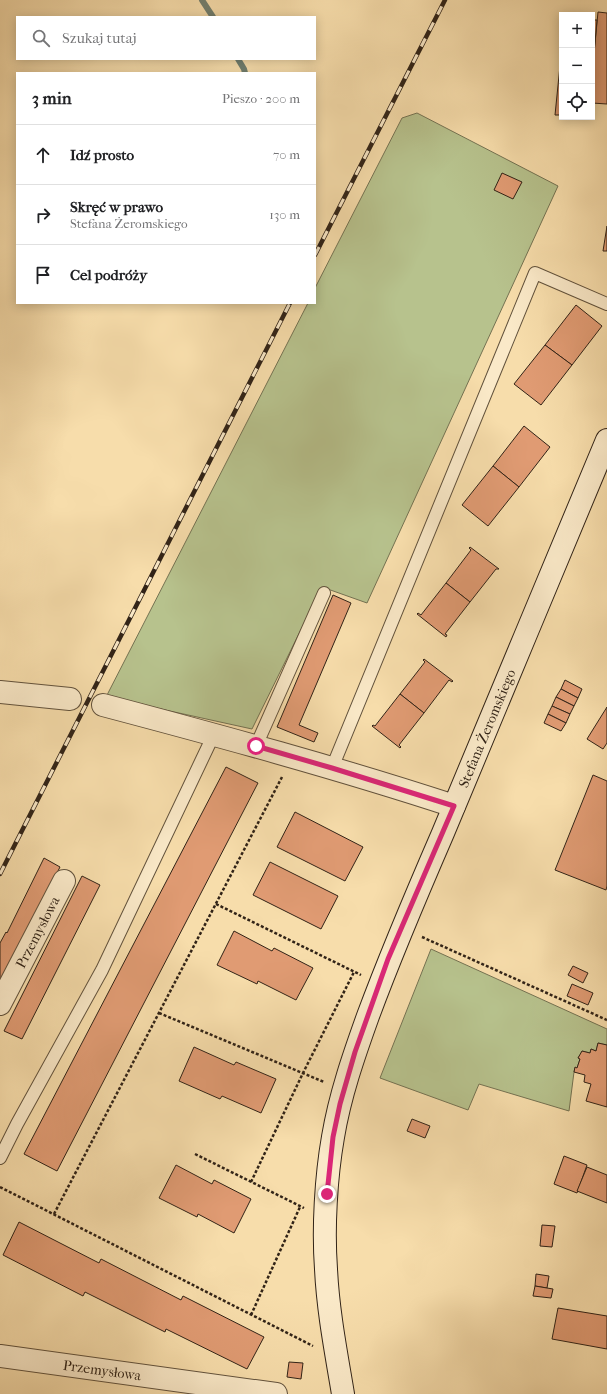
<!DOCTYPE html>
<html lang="pl">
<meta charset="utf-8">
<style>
body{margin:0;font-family:"IM FELL French Canon",serif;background:#f6f6f6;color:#202124}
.controls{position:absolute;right:12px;top:12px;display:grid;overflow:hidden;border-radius:0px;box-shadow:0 2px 10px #0003}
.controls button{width:36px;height:36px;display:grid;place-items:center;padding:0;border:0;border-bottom:1px solid #e0e0e0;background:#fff;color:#202124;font:20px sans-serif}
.stop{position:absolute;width:12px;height:12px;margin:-9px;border:3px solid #db2777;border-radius:50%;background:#fff}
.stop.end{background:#db2777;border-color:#fff;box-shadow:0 1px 4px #0008}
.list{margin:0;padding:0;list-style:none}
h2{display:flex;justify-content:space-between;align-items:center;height:52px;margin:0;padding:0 16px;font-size:17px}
h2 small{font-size:13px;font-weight:400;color:#757577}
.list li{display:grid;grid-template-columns:26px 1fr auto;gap:12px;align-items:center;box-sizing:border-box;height:60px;padding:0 16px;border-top:1px solid #e0e0e0}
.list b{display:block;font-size:15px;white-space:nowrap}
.list p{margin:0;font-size:13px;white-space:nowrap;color:#757577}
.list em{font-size:13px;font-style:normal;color:#757577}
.icon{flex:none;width:22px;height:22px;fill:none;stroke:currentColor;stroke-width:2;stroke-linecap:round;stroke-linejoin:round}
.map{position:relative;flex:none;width:607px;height:1394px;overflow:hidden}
.search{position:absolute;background:#fff;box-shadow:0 2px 10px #0003;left:16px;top:16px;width:300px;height:44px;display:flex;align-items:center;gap:10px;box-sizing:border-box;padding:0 14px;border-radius:0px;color:#757577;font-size:15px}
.panel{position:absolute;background:#fff;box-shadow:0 2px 10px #0003;left:16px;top:72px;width:300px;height:232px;border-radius:0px}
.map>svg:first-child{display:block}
</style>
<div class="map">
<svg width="607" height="1394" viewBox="0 0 607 1394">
<rect width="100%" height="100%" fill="#f7ddab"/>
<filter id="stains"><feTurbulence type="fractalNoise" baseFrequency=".005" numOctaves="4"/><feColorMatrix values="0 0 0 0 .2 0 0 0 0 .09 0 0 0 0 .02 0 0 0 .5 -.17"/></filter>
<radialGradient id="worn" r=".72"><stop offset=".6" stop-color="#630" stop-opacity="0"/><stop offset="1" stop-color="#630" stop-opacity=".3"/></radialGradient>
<g fill="#b7c28d" stroke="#747252">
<path d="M417 113 558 186 367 603 322 587 252 729 106 697 308 303H315V288L402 118Z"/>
<path d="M431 949 607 1029V1045L598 1043 596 1051 591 1049 590 1053 582 1051 580 1056H579L578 1058 580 1059 577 1068H575L574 1072 569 1111 479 1084 468 1110 380 1078Z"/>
</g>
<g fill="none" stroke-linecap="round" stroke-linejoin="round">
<g stroke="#727f6f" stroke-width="6">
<path d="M202 0 213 17"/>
<path d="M238 59 244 69 245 73"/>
</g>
</g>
<g fill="#e09b73" stroke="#312317">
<path d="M598 12 607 13V104L592 103V75Z"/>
<path d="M592 20H597L592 75Z"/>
<path d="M562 46V115H555Z"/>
<path d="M502 173 522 182 513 199 494 190Z"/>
<path d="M607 226V251H603Z"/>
<path d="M576 305 602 326 572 365 545 345Z"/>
<path d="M545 345 572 365 541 405 514 384Z"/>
<path d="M524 426 550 447 519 487 493 466Z"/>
<path d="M493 466 519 487 488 526 462 505Z"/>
<path d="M470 547 499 569H496L470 602 446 583 471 550 469 548Z"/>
<path d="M446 583 470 602 445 634 447 635 446 637 417 614 418 613 421 615Z"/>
<path d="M333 595 351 603 299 725 318 733 314 742 277 727Z"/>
<path d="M424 659 453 681 452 682 449 680 424 713 400 694 425 662 423 660Z"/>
<path d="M565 680 582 689 578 698 561 689Z"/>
<path d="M561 689 578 698 574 706 556 697Z"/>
<path d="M400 694 424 713 399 745 401 747 400 748 372 726 373 725 375 726Z"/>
<path d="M556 697 574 706 570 714 552 706Z"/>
<path d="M552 706 570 714 566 723 548 714Z"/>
<path d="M607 707V743L603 749 587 739Z"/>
<path d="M548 714 566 723 561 731 544 723Z"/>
<path d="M226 767 258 783 57 1171 24 1154Z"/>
<path d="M593 775 607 781V886L606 890 555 870Z"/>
<path d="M295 812 363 847 345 881 277 847Z"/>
<path d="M44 858 60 867 0 986V943L6 932 7 933Z"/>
<path d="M270 862 338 896 321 929 253 895Z"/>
<path d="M82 876 100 885 22 1039 4 1031Z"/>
<path d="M234 931 272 951 274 948 313 968 296 1000 258 981 257 984 217 965Z"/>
<path d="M573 966 588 973 583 983 568 975Z"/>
<path d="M572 984 593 993 588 1005 567 996Z"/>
<path d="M598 1043 607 1045V1107L586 1101 591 1084 584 1082 585 1075 574 1072 575 1067 577 1068 580 1059 578 1058 582 1051 590 1053 591 1049 596 1051Z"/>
<path d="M194 1047 234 1065 236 1062 276 1079 261 1113 222 1096 220 1099 179 1081Z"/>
<path d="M412 1119 430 1126 425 1138 407 1131Z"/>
<path d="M564 1156 587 1165 577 1193 554 1184Z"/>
<path d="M176 1165 212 1184 214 1180 251 1199 234 1233 198 1214 197 1217 159 1198Z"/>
<path d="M587 1167 607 1175V1203L577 1191Z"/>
<path d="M19 1222 99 1263 101 1259 181 1300 183 1296 264 1337 247 1369 166 1329 165 1332 85 1292 83 1296 3 1255Z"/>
<path d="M542 1225 555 1226 552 1247 540 1246Z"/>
<path d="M536 1274 549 1276 547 1288 535 1286Z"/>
<path d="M535 1286 553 1289 551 1298 533 1296Z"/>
<path d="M558 1308 607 1316V1349L552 1339Z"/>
<path d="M289 1362 303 1363 301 1379 287 1377Z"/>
</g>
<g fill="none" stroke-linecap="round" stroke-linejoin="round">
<defs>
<g id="lane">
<path d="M256 746 324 593"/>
<path d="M332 768 535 273 607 304"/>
<path d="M0 1158 17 1124 102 970 214 734"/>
</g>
<g id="street">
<path d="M0 692 70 699"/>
<path d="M103 705C220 736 338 768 454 806"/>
<path id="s1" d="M0 1004 64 881"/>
<path id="s2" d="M0 1356 276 1394"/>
</g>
<g id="secondary">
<path id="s3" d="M343 1394C336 1352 328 1311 326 1269 323 1228 326 1177 333 1137 340 1095 354 1055 368 1016 391 954 417 893 443 833 498 702 552 571 607 440"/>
</g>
</defs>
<use href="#lane" stroke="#62523c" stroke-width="14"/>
<use href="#street" stroke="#62523c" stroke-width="24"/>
<use href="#secondary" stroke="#312317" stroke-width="24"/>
<g stroke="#312317" stroke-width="2.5" stroke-dasharray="3 2" stroke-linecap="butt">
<path d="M216 904 361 975"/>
<path d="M422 937 607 1020"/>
<path d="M159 1013 324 1082"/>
<path d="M195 1154 304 1208"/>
<path d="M251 1182 303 1073 354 972"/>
<path d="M0 1187 313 1346"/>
<path d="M54 1214 282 777"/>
<path d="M251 1315 300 1207"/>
</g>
<use href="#lane" stroke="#fae9c8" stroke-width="12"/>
<use href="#street" stroke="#fae9c8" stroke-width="22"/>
<use href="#secondary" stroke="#fae9c8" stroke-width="22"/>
<defs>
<g id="rail">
<path d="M315 255 445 0"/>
<path d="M0 874 290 303"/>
</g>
</defs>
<use href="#rail" stroke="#312317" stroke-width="4.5"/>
<use href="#rail" stroke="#fae9c8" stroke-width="3" stroke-dasharray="9" stroke-linecap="butt"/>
</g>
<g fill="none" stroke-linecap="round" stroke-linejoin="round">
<path stroke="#db2777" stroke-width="5" d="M256 746 332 768 454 806 388 959 355 1052 340 1104 333 1137 327 1194"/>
</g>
<g text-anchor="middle" stroke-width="3.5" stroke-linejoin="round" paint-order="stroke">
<g font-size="14" fill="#312317" stroke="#fae9c8">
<text dy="5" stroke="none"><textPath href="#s3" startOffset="696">Stefana Żeromskiego</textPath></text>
<text dy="5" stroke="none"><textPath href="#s1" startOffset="81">Przemysłowa</textPath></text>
<text dy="5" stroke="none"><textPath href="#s2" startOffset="103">Przemysłowa</textPath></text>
</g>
</g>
<rect width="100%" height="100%" filter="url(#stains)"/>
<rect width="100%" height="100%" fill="url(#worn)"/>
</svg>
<div class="controls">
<button>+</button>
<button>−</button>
<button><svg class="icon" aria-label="locate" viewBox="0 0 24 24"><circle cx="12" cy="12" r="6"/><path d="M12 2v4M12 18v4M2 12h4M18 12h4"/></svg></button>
</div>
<div class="stop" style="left:256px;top:746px"></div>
<div class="stop end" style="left:327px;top:1194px"></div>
<div class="search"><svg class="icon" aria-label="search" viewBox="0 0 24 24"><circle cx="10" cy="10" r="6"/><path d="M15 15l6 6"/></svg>Szukaj tutaj</div>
<section class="panel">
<h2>3 min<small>Pieszo · 200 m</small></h2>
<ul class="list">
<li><svg class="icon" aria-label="ahead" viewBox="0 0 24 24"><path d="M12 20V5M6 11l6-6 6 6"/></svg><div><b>Idź prosto</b></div><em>70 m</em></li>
<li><svg class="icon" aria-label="right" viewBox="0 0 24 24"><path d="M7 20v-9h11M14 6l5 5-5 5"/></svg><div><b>Skręć w prawo</b><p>Stefana Żeromskiego</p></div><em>130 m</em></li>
<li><svg class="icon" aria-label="arrive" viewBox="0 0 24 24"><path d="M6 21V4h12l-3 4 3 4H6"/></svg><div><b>Cel podróży</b></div></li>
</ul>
</section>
</div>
